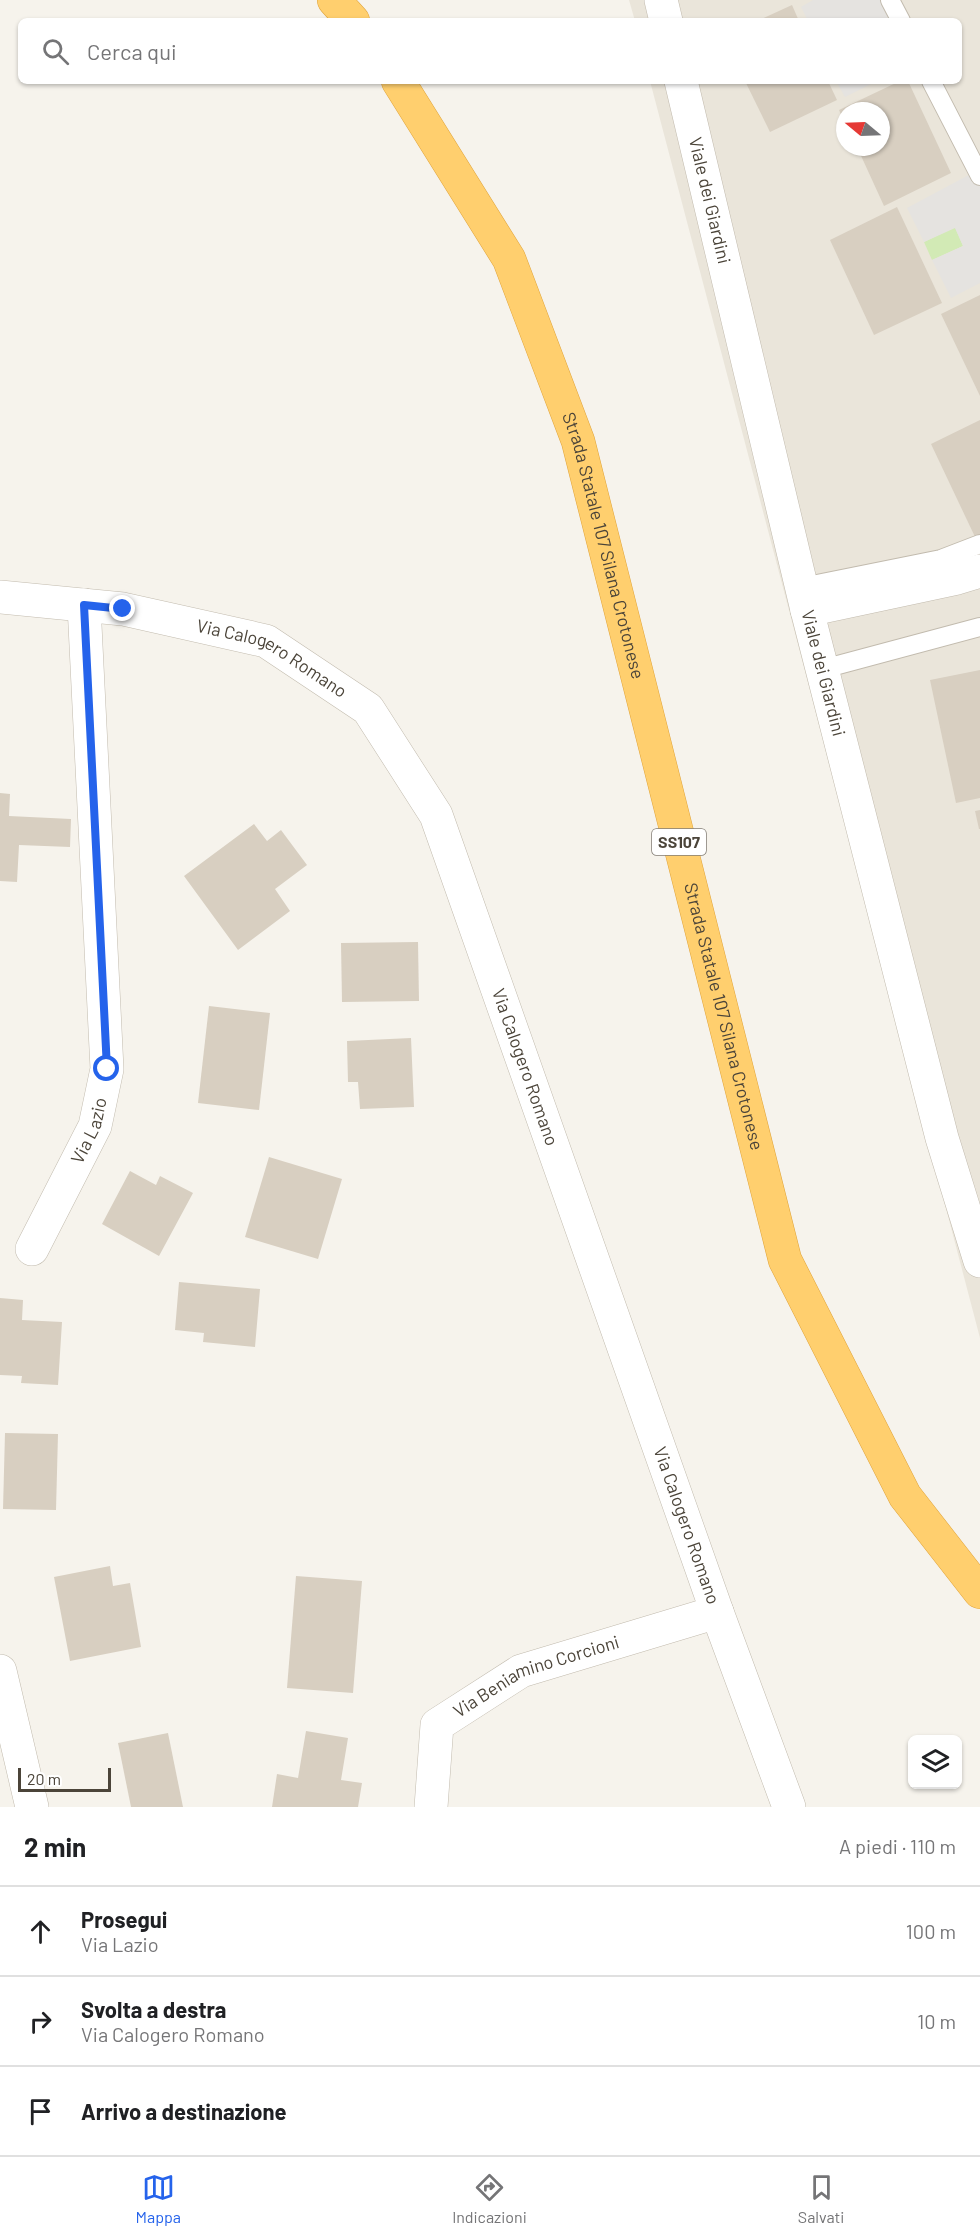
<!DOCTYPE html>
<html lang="it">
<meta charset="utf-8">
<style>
body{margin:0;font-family:Barlow,sans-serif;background:#f6f6f6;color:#202124}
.controls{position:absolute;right:18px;bottom:18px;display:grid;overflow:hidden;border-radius:9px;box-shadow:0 2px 4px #0004}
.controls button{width:54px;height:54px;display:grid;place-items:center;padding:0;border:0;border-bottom:2px solid #e0e0e0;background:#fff;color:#202124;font:30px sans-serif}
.compass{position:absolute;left:836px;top:102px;width:54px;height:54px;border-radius:50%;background:#fff;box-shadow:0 2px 4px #0004;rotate:289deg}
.scale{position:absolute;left:18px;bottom:15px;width:93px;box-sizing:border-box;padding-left:6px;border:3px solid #4b4439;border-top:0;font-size:16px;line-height:21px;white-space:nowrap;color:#4b4439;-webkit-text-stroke:4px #fff;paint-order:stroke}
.stop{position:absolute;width:18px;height:18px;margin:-14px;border:4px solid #2563eb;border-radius:50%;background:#fff}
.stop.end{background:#2563eb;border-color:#fff;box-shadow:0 2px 6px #0008}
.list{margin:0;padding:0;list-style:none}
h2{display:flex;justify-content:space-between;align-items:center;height:78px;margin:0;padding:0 24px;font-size:26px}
h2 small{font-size:20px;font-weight:400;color:#757577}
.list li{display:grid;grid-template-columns:39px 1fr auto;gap:18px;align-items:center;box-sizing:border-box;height:90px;padding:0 24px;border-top:2px solid #e0e0e0}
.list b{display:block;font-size:22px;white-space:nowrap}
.list p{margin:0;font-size:20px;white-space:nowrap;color:#757577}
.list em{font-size:20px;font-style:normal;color:#757577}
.icon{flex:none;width:33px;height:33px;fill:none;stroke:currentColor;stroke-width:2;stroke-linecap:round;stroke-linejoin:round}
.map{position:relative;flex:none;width:980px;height:1807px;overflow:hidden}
.search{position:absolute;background:#fff;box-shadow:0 2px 4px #0004;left:18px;right:18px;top:18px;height:66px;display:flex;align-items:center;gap:15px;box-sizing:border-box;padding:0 21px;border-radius:9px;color:#757577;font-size:22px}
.sheet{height:348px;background:#fff}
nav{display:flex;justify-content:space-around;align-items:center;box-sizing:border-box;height:84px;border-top:2px solid #e0e0e0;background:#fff;font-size:16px;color:#757577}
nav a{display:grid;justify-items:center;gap:3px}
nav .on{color:#2563eb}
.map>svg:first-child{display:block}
</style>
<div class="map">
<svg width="980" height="1807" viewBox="0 0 980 1807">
<rect width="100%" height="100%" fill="#f6f3ec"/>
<path fill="#eae5da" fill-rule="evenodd" d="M629 0H980V1338L650 81H959V21H635ZM845 111H881V147H845Z"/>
<path fill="#d2eab5" d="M955 227 963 246 932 260 924 242Z"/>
<g fill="#e5e3e0">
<path d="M813 0H898L908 21H808L801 7Z"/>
<path d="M836 81H877L845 97Z"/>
<path d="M980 169V283L951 298 932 260 963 246 955 228 924 242 907 208Z"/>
</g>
<g fill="#d8cfc1">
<path d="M792 5 799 21H757Z"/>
<path d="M745 81H828L837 100 770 132Z"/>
<path d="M900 81H908L951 173 884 206 857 147H881V111H845V123L839 110Z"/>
<path d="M897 207 942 303 874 335 830 240Z"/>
<path d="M980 295V396L941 314Z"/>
<path d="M980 420V537L976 539 931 444Z"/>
<path d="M980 670V798L956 803 930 680Z"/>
<path d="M0 793 10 794 9 816 71 819 70 847 19 845 17 882 0 881Z"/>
<path d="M980 810V829H979L975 811Z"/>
<path d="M254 824 267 841 281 830 307 865 275 889 290 911 238 950 184 876Z"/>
<path d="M418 942 419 1001 342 1002 341 943Z"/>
<path d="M209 1006 270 1013 259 1110 198 1103Z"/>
<path d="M411 1038 414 1107 360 1109 358 1082H348L347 1041Z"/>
<path d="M269 1157 342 1179 318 1259 245 1237Z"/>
<path d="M130 1171 156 1185 160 1176 193 1193 159 1256 102 1224Z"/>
<path d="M179 1282 260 1289 255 1347 203 1342 204 1333 175 1330Z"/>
<path d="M0 1298 23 1300 22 1320 62 1322 58 1385 21 1383 22 1376 0 1375Z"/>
<path d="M5 1433 58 1434 56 1510 3 1509Z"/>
<path d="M110 1566 113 1586 130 1583 141 1647 70 1661 54 1577Z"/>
<path d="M296 1576 362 1581 353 1693 287 1688Z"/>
<path d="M306 1731 348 1738 341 1780 362 1783 358 1807H272L277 1774 298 1778Z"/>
<path d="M168 1733 183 1807H131L118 1743Z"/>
</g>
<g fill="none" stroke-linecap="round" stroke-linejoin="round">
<defs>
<g id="lane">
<path d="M890 0 901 21"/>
<path d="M931 81 980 176"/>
<path d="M802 587 941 559 980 544"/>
<path d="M823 669 980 627"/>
</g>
<g id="street">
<path d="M661 0 666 21"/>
<path id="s1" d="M681 81 807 610 942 1138 980 1261"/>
<path id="s2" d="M0 597 123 609 266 641 368 709 436 815 717 1612 789 1807"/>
<path d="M807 610 957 578 980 571"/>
<path id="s3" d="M32 1249 95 1126 107 1069 84 605"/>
<path d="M0 1671 32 1807"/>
<path id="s4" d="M431 1807 437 1725 521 1671 717 1612"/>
</g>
<g id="highway">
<path d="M334 0 353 21"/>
<path id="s5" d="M398 81 509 259 578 441 785 1260 905 1496 980 1592"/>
</g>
</defs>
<use href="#lane" stroke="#c2bbae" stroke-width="20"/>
<use href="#street" stroke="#c2bbae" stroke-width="34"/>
<use href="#highway" stroke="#e0a43c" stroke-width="34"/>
<use href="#lane" stroke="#fff" stroke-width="18"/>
<use href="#street" stroke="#fff" stroke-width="33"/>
<use href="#highway" stroke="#ffcf6e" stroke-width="33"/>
</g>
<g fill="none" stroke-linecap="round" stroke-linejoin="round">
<path stroke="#2563eb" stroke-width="8" d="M107 1069 84 605 123 609"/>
</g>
<g text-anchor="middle" stroke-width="5" stroke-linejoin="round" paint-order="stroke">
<rect fill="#fff" stroke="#817c74" stroke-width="1.5" x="652" y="829" width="54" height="26" rx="4.5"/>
<g font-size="16" font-weight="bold" fill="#4b4439">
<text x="679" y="848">SS107</text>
</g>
<g font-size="18" fill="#4b4439" stroke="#fff">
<text dy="6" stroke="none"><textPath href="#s1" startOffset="123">Viale dei Giardini</textPath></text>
<text dy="6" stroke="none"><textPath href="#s5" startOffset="512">Strada Statale 107 Silana Crotonese</textPath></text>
<text dy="6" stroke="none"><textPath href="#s2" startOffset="282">Via Calogero Romano</textPath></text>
<text dy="6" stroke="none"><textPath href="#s1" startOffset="609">Viale dei Giardini</textPath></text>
<text dy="6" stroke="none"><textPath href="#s5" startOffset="998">Strada Statale 107 Silana Crotonese</textPath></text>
<text dy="6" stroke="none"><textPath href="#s2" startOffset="786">Via Calogero Romano</textPath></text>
<text dy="6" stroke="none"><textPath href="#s3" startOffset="132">Via Lazio</textPath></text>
<text dy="6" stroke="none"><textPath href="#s2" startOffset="1272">Via Calogero Romano</textPath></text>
<text dy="6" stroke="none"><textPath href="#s4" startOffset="194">Via Beniamino Corcioni</textPath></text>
</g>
</g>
</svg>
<div class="controls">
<button><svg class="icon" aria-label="layers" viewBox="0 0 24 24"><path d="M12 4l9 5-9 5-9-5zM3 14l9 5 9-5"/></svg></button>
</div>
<svg class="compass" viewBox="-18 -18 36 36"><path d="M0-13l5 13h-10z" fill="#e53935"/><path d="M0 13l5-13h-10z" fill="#757577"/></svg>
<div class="scale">20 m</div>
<div class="stop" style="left:107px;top:1069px"></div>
<div class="stop end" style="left:123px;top:609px"></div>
<div class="search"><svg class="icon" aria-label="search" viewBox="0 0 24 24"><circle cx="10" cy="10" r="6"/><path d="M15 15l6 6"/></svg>Cerca qui</div>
</div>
<section class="sheet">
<h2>2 min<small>A piedi · 110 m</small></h2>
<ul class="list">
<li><svg class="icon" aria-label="ahead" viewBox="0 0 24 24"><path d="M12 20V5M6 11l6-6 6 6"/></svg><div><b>Prosegui</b><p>Via Lazio</p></div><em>100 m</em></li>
<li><svg class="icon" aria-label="right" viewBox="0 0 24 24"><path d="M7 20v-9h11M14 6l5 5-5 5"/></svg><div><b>Svolta a destra</b><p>Via Calogero Romano</p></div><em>10 m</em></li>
<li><svg class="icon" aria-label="arrive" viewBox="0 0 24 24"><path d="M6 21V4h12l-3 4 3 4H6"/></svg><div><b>Arrivo a destinazione</b></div></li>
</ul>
</section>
<nav>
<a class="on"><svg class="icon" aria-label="map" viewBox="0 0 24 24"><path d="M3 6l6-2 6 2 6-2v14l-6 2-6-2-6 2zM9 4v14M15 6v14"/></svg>Mappa</a>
<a><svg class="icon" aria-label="directions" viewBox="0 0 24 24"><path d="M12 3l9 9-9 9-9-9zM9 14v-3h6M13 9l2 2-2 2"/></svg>Indicazioni</a>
<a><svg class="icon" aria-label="saved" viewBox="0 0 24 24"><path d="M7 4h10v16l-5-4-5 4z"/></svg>Salvati</a>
</nav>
